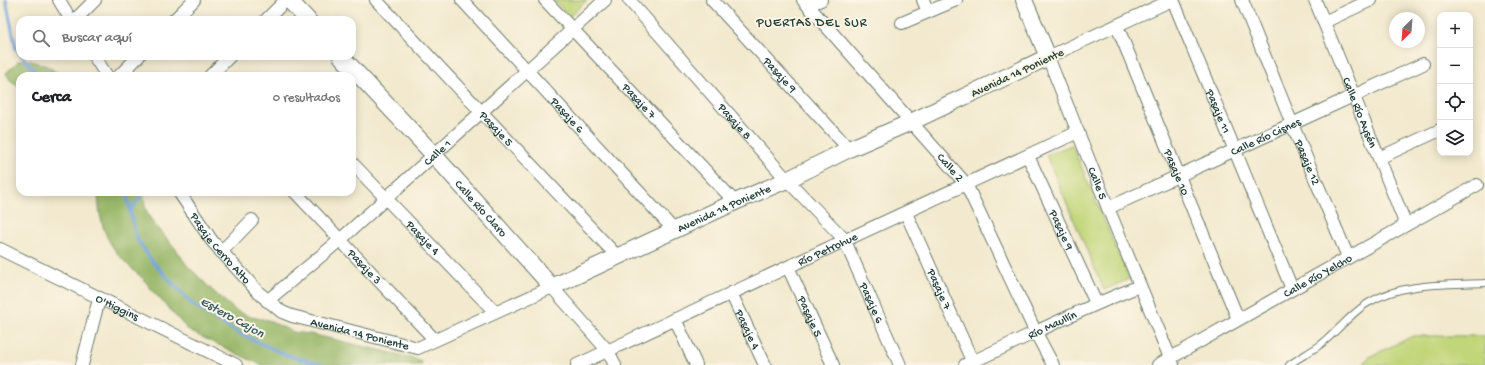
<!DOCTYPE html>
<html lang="es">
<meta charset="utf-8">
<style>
body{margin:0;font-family:"Gochi Hand",sans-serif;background:#f2f2f2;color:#202124}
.controls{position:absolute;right:12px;top:12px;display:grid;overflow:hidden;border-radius:8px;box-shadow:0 2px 10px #0003}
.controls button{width:36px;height:36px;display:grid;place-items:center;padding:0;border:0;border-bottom:1px solid #e0e0e0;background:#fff;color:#202124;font:20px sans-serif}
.compass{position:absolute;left:1389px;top:12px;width:36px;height:36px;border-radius:50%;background:#fff;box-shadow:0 2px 10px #0003;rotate:205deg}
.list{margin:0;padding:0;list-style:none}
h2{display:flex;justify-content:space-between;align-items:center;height:52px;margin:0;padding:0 16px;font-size:17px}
h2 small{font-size:13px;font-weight:400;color:#757577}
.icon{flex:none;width:22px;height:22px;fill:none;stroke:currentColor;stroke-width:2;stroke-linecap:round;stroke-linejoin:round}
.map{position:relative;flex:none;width:1485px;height:365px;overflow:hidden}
.search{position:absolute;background:#fff;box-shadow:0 2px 10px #0003;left:16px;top:16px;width:340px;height:44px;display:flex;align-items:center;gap:10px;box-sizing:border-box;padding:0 14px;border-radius:12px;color:#757577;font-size:15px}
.panel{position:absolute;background:#fff;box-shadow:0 2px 10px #0003;left:16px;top:72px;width:340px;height:124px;border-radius:12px}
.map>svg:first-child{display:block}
</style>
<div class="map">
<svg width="1485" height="365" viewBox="0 0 1485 365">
<rect width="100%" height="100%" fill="#fcf5e5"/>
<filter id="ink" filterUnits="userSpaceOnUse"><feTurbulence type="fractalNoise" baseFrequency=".025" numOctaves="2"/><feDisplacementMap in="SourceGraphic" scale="8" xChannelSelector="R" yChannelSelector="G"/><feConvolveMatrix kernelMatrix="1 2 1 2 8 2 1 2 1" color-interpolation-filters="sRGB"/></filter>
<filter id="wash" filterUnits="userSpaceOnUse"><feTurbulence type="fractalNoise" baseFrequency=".012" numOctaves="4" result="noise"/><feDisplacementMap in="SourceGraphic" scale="16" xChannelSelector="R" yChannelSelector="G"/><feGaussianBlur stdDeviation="0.9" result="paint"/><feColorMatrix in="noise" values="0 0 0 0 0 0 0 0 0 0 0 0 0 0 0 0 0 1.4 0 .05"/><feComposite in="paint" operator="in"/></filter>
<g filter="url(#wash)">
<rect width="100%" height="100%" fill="#f2e9ce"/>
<g fill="#c1d679" stroke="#708a56">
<path d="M554 0H587L569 17Z"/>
<path d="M1072 145 1129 279 1104 290 1046 155Z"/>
<path d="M1413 336H1485V365H1363L1369 357Z"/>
</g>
<g fill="#98b769" stroke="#5c7a4e">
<path d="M28 60 47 66 62 76H20V87L10 80 6 73 18 61Z"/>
<path d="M98 192H143L145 206 148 215 158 229 176 249 186 264 213 291 235 310 251 317 268 320 293 332 310 334 413 358 421 362 422 365H261L189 331 151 289C145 279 136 273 128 265 105 243 99 222 98 192Z"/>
</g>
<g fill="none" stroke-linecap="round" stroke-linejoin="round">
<g stroke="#71a2dc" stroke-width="3.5">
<path d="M6 0 16 49 20 54"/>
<path d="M22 56 39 76"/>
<path d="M127 192 129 207 137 239 152 261 192 304 236 332 286 355 323 365"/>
<path d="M130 211 144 192"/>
</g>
</g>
</g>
<g filter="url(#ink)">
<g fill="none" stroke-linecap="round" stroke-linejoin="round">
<defs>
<path id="service" d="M1289 365C1299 358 1310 352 1320 345 1336 333 1351 313 1368 303 1402 282 1447 285 1485 283"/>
<g id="minor">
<path d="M59 0 71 20"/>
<path id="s1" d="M376 0 617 256"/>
<path id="s2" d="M462 0 674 230"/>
<path id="s3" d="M545 0 735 202"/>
<path id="s4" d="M629 0 787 180 844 239 900 365"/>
<path id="s5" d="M712 0 849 149"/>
<path id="s6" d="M803 0 966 184 1036 333 1053 365"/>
<path d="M923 0 928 12"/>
<path id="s7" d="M1172 0 1048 57 1108 208 1173 365"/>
<path id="s8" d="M1173 0 1292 289"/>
<path id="s9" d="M1242 0 1292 124 1348 257"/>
<path id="s10" d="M1315 0 1406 225"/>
<path d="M808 5 821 0"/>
<path d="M75 20 95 0"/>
<path d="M174 20 194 0"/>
<path d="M266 20 286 0"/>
<path d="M1324 22 1371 0"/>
<path d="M902 23 956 0"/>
<path id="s11" d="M1117 26 1238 319"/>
<path d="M94 56 107 76"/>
<path d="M119 76 139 56"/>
<path d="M210 76 230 56"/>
<path id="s12" d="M1028 156 1096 303"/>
<path d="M1379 158 1440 130"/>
<path id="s13" d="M352 163 495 312"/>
<path id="s14" d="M179 192 212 241 259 293 282 312 292 316 418 348 552 287 608 351 615 365"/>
<path id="s15" d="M295 192 435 340"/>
<path id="s16" d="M1108 208 1423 64"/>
<path id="s17" d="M906 213 974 365"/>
<path id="s18" d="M0 249 236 365"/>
<path d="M221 252 252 220"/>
<path id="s19" d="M788 267 833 365"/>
<path id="s20" d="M731 293 765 365"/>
<path id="s21" d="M267 301 340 240 605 0"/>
<path d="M675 319 696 365"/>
<path d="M82 365 99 299"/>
<path id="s22" d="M577 365 1078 132"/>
<path id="s23" d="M965 365C1023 339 1080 309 1140 286"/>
<path id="s24" d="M1158 365 1477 185"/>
</g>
<g id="tertiary">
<path d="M289 0 308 20"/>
<path id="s25" d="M341 56 434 155 552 287 735 202 787 180 849 149 911 122 1048 57 1024 0"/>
</g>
</defs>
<use href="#service" stroke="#69796a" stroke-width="8"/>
<use href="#minor" stroke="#69796a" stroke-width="14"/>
<use href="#tertiary" stroke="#69796a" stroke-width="18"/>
<use href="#service" stroke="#fff" stroke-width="6"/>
<use href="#minor" stroke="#fff" stroke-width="12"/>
<use href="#tertiary" stroke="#fff" stroke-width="16"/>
</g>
</g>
<g text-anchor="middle" stroke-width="4" stroke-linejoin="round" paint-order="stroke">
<g font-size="12" fill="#1f3d34" stroke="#fcf5e5">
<text transform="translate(1017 72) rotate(-25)" y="4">Avenida 14 Poniente</text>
<text dy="4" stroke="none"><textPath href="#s5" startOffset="101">Pasaje 9</textPath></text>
<text dy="4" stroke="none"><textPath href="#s3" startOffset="138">Pasaje 7</textPath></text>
<text dy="4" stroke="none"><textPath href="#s8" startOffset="120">Pasaje 11</textPath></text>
<text dy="4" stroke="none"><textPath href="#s10" startOffset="121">Calle Río Aysén</textPath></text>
<text dy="4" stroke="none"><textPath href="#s2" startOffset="156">Pasaje 6</textPath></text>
<text dy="4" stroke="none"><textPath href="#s4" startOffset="161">Pasaje 8</textPath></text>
<text dy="4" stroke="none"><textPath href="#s1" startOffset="176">Pasaje 5</textPath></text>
<text dy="4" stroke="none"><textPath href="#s16" startOffset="173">Calle Río Cisnes</textPath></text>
<text dy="4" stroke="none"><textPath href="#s21" startOffset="226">Calle 1</textPath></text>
<text dy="4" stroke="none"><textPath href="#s9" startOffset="175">Pasaje 12</textPath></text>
<text dy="4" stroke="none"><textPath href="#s6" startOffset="223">Calle 2</textPath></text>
<text dy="4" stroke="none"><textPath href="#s11" startOffset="158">Pasaje 10</textPath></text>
<text dy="4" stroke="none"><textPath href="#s7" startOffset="272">Calle 5</textPath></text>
<text dy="4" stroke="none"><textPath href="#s25" startOffset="207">Calle Río Claro</textPath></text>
<text dy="4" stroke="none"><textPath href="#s25" startOffset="502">Avenida 14 Poniente</textPath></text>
<text dy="4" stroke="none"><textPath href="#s12" startOffset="81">Pasaje 9</textPath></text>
<text dy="4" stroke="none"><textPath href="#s13" startOffset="103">Pasaje 4</textPath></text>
<text dy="4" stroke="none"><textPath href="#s14" startOffset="70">Pasaje Cerro Alto</textPath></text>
<text dy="4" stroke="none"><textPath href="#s22" startOffset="276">Río Petrohue</textPath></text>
<text dy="4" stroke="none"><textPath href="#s15" startOffset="102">Pasaje 3</textPath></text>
<text dy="4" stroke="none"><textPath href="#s24" startOffset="183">Calle Río Yelcho</textPath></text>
<text dy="4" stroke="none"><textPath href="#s17" startOffset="83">Pasaje 7</textPath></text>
<text dy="4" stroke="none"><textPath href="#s4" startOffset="391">Pasaje 6</textPath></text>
<text dy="4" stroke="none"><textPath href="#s18" startOffset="131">O'Higgins</textPath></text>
<text dy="4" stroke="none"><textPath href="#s19" startOffset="54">Pasaje 5</textPath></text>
<text dy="4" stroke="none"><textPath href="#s23" startOffset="96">Río Maullín</textPath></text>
<text dy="4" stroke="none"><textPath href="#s20" startOffset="40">Pasaje 4</textPath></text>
<text dy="4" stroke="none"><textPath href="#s14" startOffset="240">Avenida 14 Poniente</textPath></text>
</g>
<g font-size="13" letter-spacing="1" fill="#1f3d34" stroke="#fcf5e5">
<text x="812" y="26">PUERTAS DEL SUR</text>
</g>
<g font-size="13" font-style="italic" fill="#385b66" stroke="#fcf5e5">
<text transform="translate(233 316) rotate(29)" y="5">Estero Cajon</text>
</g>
</g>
</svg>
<div class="controls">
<button>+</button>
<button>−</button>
<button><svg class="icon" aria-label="locate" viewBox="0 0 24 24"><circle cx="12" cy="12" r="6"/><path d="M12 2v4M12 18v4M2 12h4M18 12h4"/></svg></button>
<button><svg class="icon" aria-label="layers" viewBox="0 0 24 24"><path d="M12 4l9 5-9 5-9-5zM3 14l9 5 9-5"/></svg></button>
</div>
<svg class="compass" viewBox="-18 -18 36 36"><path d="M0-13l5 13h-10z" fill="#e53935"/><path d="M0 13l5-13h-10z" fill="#757577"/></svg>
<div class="search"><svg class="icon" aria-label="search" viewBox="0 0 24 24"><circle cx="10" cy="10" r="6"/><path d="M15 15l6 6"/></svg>Buscar aquí</div>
<section class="panel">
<h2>Cerca<small>0 resultados</small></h2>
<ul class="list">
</ul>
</section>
</div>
